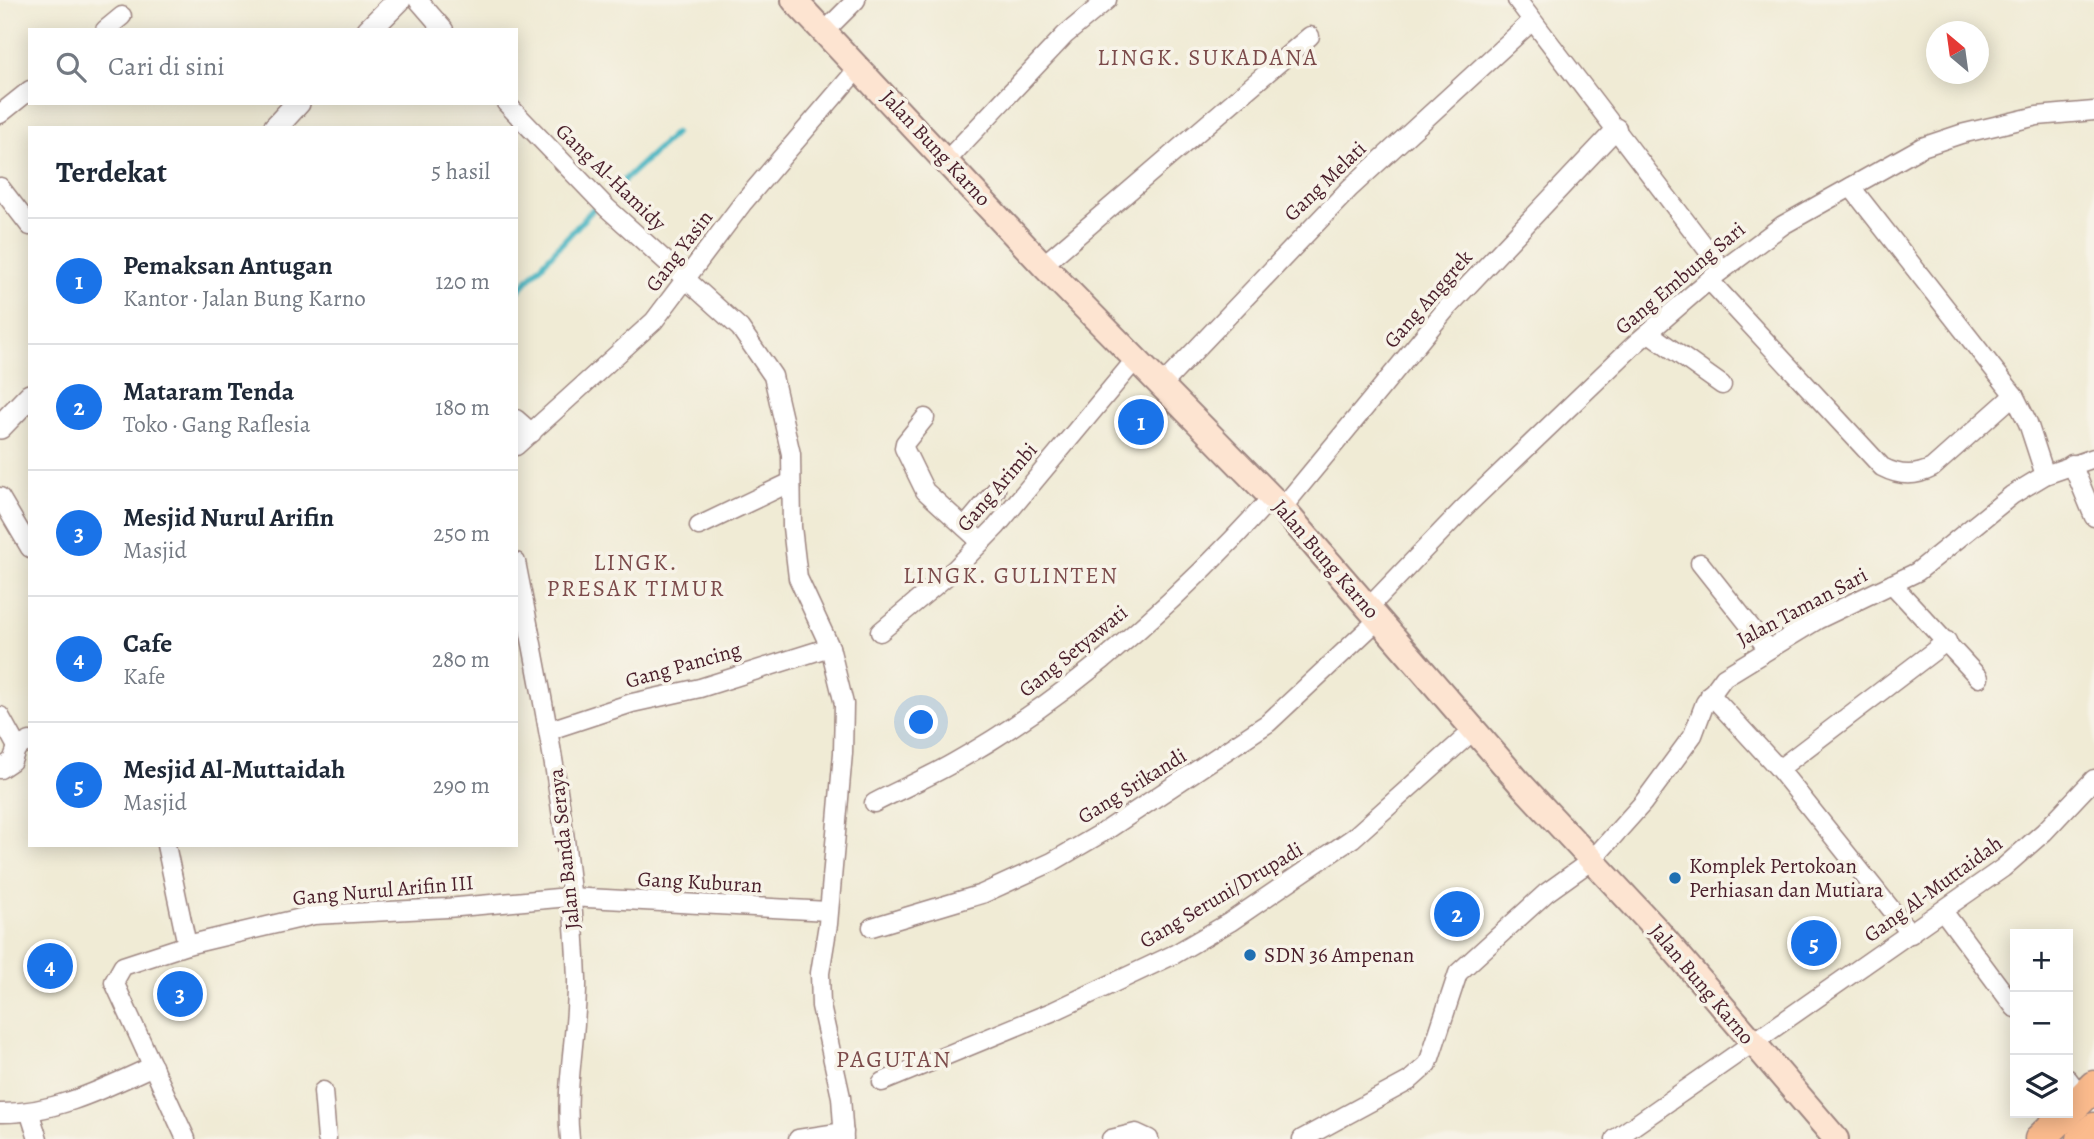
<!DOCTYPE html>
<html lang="id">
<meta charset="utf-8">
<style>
body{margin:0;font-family:Alegreya,serif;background:#f6f6f7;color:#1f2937}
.controls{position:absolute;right:21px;bottom:21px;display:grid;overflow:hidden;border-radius:0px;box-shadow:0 4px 18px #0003}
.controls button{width:63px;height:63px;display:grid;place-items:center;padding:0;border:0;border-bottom:2px solid #e0e1e3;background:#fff;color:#1f2937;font:35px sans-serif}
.compass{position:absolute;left:1926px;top:21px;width:63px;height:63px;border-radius:50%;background:#fff;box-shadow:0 4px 18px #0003;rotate:331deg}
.you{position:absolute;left:922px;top:723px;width:24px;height:24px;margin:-18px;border:5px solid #fff;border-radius:50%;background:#1a73e8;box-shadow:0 0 0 10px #1a73e833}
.badge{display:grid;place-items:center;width:46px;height:46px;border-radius:50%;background:#1a73e8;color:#fff;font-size:23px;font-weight:700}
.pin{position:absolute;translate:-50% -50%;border:4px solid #fff;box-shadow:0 2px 7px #0006}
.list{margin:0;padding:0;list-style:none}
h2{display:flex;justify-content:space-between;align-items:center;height:91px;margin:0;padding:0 28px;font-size:30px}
h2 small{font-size:23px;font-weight:400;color:#747a83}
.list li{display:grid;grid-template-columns:46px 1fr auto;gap:21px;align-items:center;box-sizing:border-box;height:126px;padding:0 28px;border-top:2px solid #e0e1e3}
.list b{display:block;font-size:26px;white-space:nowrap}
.list p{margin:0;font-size:23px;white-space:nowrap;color:#747a83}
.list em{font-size:23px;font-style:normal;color:#747a83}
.icon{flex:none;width:38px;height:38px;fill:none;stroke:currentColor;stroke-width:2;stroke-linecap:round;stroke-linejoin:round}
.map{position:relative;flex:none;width:2094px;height:1139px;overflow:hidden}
.search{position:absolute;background:#fff;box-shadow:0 4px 18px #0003;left:28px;top:28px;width:490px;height:77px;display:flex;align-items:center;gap:18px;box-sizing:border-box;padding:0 24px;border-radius:0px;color:#747a83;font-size:26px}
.panel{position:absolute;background:#fff;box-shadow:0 4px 18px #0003;left:28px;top:126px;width:490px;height:721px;border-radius:0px}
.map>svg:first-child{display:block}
</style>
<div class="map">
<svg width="2094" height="1139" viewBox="0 0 2094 1139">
<rect width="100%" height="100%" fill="#f7f3e8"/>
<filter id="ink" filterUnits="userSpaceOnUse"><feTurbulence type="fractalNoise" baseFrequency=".0143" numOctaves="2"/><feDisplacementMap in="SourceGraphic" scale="14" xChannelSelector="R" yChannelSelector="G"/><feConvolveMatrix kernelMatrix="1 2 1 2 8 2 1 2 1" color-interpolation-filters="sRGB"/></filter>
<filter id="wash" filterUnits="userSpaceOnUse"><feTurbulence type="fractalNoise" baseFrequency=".00686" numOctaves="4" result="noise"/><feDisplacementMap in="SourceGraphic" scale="28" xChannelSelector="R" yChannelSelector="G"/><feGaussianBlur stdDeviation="1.57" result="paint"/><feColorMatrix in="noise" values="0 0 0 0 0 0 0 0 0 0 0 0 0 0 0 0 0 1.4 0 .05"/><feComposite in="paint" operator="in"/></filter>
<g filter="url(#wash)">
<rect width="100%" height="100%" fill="#f0ebd5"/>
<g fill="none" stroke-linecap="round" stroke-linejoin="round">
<g stroke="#47b5c2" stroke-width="6">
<path d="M620 184 675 133"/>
<path d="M516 293 596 206"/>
</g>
</g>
</g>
<g filter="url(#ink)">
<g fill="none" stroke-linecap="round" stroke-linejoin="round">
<defs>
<g id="minor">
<path d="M418 0 444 30"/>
<path d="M1517 0 1722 269"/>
<path d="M105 30 122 16"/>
<path d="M825 31 856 0"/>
<path d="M506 103 607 208 740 328 773 376 791 454 792 527 798 578 830 647 844 704 843 753 828 924 820 973 821 1006 841 1097 844 1139"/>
<path d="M0 114 30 90"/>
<path d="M947 160 1065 35 1107 0"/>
<path d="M0 187 30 226"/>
<path d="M1851 187 2014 395 2028 423 2045 475"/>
<path d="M1043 265 1310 36"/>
<path d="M1709 280 1882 467C1899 476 1915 477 1932 468L2014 395"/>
<path d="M1649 333 1722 385"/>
<path d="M1161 386 1350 188 1532 21"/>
<path d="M925 418 905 443 904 448 925 491 981 542"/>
<path d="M516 419 532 433"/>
<path d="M516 446 654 321 742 204 860 66"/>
<path d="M2072 464 2094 517"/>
<path d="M0 497 30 548"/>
<path d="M1282 508 1447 308 1617 128"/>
<path d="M699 526 791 482"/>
<path d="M965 527 996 490"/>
<path d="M516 562C543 700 572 838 577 979 578 1033 564 1085 570 1139"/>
<path d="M1700 563 1768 649"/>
<path d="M1892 584 1979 678"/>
<path d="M1370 606 1464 508 1635 344 1709 280 1783 225 1922 147 1961 134 2037 116 2094 111"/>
<path d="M880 632 955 569 996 527 1135 360"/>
<path d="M1710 694 1779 769 1911 934"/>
<path d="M0 716 17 747"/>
<path d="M550 730 632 703 700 688 830 647"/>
<path d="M0 769 12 761 17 747 30 741"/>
<path d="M1779 769 1947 641"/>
<path d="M874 803C901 789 929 777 955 762 1074 695 1181 598 1272 497"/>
<path d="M166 845 187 945"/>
<path d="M1943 911 2015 1008"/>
<path d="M872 927 982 894 1052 862 1107 830 1268 723 1379 619"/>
<path d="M2068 1079 2082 1098"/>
<path d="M882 1082 1054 1011 1175 954 1230 922 1353 838 1475 729"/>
<path d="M323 1091 327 1139"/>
<path d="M0 1113C54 1114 105 1088 153 1066"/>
<path d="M30 1114 38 1139"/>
<path d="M186 1139 114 982 123 966 187 945 314 915 447 908 569 897 828 911"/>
<path d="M798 1139 844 1132"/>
<path d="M1111 1139 1136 1133 1149 1139"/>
<path d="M1302 1139 1409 1081 1428 1064 1458 973 1546 893 1592 860 1643 803 1693 735 1705 703 1724 677 1817 620 1917 572 2012 495 2045 475 2094 458"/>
<path d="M1615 1139 2003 868 2044 832 2094 779"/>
</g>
<g id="tertiary">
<path d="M369 30 399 0"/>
<path d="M275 128 298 103"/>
<path d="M0 427 30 396"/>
</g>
<path id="secondary" d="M794 0 1043 265 1282 508 1519 782 1657 930 1836 1139"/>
<g id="trunk">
<path d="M2068 1112 2094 1086"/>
<path d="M2040 1139 2067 1113"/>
<path d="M2082 1139 2094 1128"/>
</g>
</defs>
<use href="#minor" stroke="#9d8580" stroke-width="21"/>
<use href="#tertiary" stroke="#9d8580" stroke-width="26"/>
<use href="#secondary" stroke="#9d8580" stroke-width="28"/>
<use href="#trunk" stroke="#9d8580" stroke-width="33"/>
<use href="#minor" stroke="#fff" stroke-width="18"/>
<use href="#tertiary" stroke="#fff" stroke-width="23"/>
<use href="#secondary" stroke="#fde4d1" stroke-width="24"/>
<use href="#trunk" stroke="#fbbb8d" stroke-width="30"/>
</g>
</g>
<g fill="#1f6fb2" stroke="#f7f3e8" stroke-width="2.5">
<circle cx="1675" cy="878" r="7"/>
<circle cx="1250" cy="955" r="7"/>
</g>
<g text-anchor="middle" stroke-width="7" stroke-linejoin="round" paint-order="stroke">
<g font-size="21" fill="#4a1f2b" stroke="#f7f3e8">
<text transform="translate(936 148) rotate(47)" y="7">Jalan Bung Karno</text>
<text transform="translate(611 177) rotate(44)" y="7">Gang Al-Hamidy</text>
<text transform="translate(1325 181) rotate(-44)" y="7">Gang Melati</text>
<text transform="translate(679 251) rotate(-53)" y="7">Gang Yasin</text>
<text transform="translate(1680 278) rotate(-40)" y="7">Gang Embung Sari</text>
<text transform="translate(1428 299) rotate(-49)" y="7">Gang Anggrek</text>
<text transform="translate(997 487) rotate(-49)" y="7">Gang Arimbi</text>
<text transform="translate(1326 559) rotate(49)" y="7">Jalan Bung Karno</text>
<text transform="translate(1802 607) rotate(-28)" y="7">Jalan Taman Sari</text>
<text transform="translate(1073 651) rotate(-39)" y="7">Gang Setyawati</text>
<text transform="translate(683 665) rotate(-16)" y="7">Gang Pancing</text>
<text transform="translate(1132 786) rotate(-32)" y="7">Gang Srikandi</text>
<text transform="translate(564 849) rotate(-96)" y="7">Jalan Banda Seraya</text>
<text transform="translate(700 882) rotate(3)" y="7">Gang Kuburan</text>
<text transform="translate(1933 889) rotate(-36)" y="7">Gang Al-Muttaidah</text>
<text transform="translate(383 890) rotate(-5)" y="7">Gang Nurul Arifin III</text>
<text transform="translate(1221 895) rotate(-31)" y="7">Gang Seruni/Drupadi</text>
<text transform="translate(1702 984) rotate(50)" y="7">Jalan Bung Karno</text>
</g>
<g font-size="21" fill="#4a1f2b" stroke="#f7f3e8" text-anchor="start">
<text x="1689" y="873">Komplek Pertokoan<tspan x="1689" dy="24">Perhiasan dan Mutiara</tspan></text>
<text x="1264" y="962">SDN 36 Ampenan</text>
</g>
<g font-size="23" letter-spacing="2" fill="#7c4b4b" stroke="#f7f3e8">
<text x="1208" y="65">LINGK. SUKADANA</text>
<text x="636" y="570">LINGK.<tspan x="636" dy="26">PRESAK TIMUR</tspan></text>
<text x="1011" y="583">LINGK. GULINTEN</text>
</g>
<g font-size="24" letter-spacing="2" fill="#7c4b4b" stroke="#f7f3e8">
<text x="894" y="1067">PAGUTAN</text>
</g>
</g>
</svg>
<div class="controls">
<button>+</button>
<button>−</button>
<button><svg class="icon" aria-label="layers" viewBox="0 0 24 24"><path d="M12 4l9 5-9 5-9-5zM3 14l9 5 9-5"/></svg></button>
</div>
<svg class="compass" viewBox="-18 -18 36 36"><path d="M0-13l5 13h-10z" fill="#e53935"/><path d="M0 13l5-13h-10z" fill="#747a83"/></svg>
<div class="you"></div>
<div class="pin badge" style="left:1141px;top:422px">1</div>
<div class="pin badge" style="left:1457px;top:914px">2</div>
<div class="pin badge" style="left:180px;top:994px">3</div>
<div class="pin badge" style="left:50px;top:966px">4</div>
<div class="pin badge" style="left:1814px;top:943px">5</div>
<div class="search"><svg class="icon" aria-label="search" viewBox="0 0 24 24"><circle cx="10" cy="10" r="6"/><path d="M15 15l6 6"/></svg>Cari di sini</div>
<section class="panel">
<h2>Terdekat<small>5 hasil</small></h2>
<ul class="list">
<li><span class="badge">1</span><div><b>Pemaksan Antugan</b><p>Kantor · Jalan Bung Karno</p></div><em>120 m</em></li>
<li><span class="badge">2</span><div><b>Mataram Tenda</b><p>Toko · Gang Raflesia</p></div><em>180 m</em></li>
<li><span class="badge">3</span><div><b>Mesjid Nurul Arifin</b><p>Masjid</p></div><em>250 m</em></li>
<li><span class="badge">4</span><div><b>Cafe</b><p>Kafe</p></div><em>280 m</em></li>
<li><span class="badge">5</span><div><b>Mesjid Al-Muttaidah</b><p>Masjid</p></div><em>290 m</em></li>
</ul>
</section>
</div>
